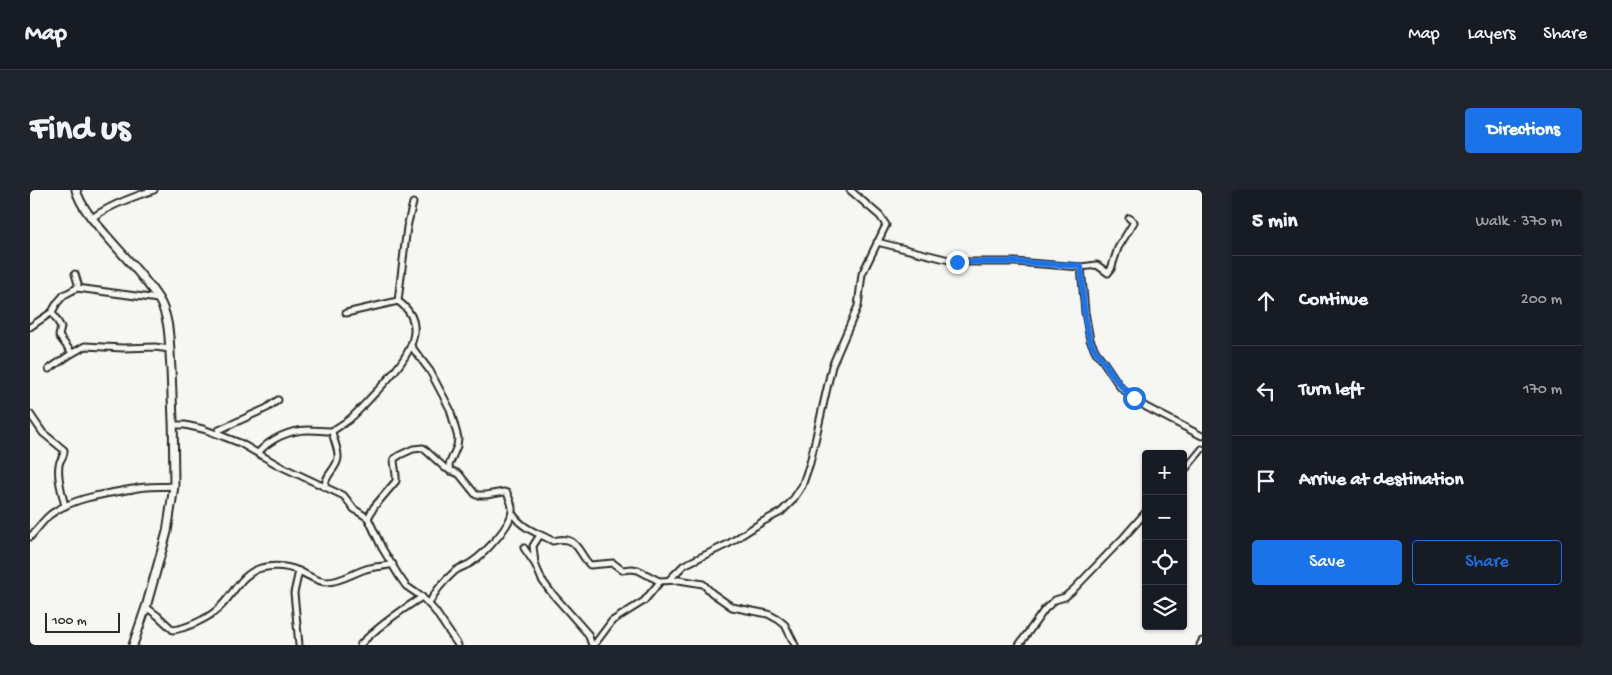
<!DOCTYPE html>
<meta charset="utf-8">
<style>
body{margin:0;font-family:"Gochi Hand",sans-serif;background:#20242c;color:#f1f3f6}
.controls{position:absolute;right:15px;bottom:15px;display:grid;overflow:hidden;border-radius:5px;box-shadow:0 1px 4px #0004}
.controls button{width:45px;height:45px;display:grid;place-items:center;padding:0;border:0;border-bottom:1px solid #363941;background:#171b24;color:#f1f3f6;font:25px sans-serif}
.scale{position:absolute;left:15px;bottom:12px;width:75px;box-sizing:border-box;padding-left:5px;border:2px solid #2b2b2b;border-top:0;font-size:14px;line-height:18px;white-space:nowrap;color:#2b2b2b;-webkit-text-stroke:4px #f6f6f2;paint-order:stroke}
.stop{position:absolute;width:15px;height:15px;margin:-11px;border:4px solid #1a73e8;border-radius:50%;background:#fff}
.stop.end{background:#1a73e8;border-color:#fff;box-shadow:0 1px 5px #0008}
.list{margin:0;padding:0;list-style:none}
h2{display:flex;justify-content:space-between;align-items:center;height:65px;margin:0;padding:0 20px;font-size:21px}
h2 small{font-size:16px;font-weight:400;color:#9ea1a6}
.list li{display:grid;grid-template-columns:32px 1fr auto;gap:15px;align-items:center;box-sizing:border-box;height:90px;padding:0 20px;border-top:1px solid #363941}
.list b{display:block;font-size:19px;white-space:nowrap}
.list em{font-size:16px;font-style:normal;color:#9ea1a6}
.actions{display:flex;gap:10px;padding:15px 20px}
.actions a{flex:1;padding:11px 0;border:1px solid #1a73e8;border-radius:5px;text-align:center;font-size:18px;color:#1a73e8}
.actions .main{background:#1a73e8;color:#fff}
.icon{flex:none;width:28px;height:28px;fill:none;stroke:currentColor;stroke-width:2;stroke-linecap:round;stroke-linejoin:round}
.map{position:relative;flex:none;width:1172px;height:455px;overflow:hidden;border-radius:5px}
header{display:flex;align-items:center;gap:30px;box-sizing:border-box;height:70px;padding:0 25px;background:#171b24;border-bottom:1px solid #363941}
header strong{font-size:24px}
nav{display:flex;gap:28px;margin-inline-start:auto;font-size:18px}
.intro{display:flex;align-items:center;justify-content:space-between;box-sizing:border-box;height:120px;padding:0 30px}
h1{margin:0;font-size:35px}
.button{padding:12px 22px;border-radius:5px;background:#1a73e8;color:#fff;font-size:18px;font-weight:700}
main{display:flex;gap:30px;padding:0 30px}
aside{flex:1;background:#171b24;border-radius:5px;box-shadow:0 1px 4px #0004}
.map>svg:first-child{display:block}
</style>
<header>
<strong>Map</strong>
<nav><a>Map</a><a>Layers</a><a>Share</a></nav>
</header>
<div class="intro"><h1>Find us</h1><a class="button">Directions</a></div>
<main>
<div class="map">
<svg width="1172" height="455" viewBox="0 0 1172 455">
<rect width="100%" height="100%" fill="#f6f6f2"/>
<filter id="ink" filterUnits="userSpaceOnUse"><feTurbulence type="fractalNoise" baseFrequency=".02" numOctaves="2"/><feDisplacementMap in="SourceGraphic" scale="10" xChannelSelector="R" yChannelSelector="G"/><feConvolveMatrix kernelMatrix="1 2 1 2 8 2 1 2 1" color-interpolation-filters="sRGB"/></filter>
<g filter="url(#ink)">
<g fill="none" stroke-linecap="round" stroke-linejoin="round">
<defs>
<g id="minor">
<path d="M62 28C80 15 102 7 124 0"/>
<path d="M847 52 927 72H985L1051 77 1067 75 1078 83 1081 79 1088 58 1104 32 1099 28"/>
<path d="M1051 77 1055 122 1060 150 1066 162 1073 171 1091 198 1116 217 1172 246"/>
<path d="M47 98 128 109"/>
<path d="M368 111 377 37 383 13"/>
<path d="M22 122 31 137 29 146 42 163"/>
<path d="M0 137 22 122 27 113 34 105 47 98 48 94 45 84"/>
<path d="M381 156 400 181 420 219 428 248 427 256 419 275 420 281"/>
<path d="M19 179 41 164 55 156 93 158 125 157 140 159"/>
<path d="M0 224 13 243 34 260C35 267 30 268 29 275 27 288 32 303 35 316"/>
<path d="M143 235H155L173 239 192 246 210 253 248 275 314 306 324 319 338 328 352 358 369 386 376 396 392 407 405 421 428 455"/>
<path d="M192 245 188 243 189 240 237 218 248 210"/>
<path d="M228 263C240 249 259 240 278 240 286 240 294 241 302 241"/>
<path d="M1153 282 1172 259"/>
<path d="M295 296C295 284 307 279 308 268 309 260 303 249 302 241 308 237 315 233 321 228 331 219 339 209 348 200 370 177 405 138 368 111L316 123"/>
<path d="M482 323C492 339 508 343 523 351 547 344 547 361 560 375L583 373 592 380 602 379 608 380 629 391V393L614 411 582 431 564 455"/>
<path d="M338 328 344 317 366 291C367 285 364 276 364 269L370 265 383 259 393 258 415 278 429 284 446 305H456L474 302 477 303C479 308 483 315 482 321 481 336 454 364 442 372 437 376 430 377 425 381 415 390 404 402 399 414"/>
<path d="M0 347C7 340 13 330 21 324 45 307 75 304 103 299 115 296 130 297 144 296"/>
<path d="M494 358 505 374 512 390 520 401 558 444 562 455"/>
<path d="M505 373 503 356 510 345"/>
<path d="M639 390 654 375 698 354 732 332 751 322 762 311 772 296 780 273 802 176 828 116 832 84 856 35 850 26 820 0"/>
<path d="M629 391 649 390 673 394 682 403 702 417 738 424 749 430 755 435 765 455"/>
<path d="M116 417 128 426 143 440C157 438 177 429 188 419 203 406 210 384 231 378 244 375 257 376 269 381 278 385 287 392 297 392 311 392 323 383 336 379 345 376 354 377 363 374"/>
<path d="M269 455 264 403 269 381"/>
<path d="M330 455C348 436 370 421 392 407"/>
<path d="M989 455 1015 419 1025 410 1035 407 1043 400 1094 347 1116 322"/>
<path d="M1170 455 1172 451"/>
</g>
<path id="secondary" d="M46 0C51 17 64 31 75 44 93 65 113 85 128 108 141 128 139 156 141 179 143 218 144 257 144 296L137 342 116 417 103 455"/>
</defs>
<use href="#minor" stroke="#2b2b2b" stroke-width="9"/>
<use href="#secondary" stroke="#2b2b2b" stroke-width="11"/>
<use href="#minor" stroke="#f6f6f2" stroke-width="5"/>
<use href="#secondary" stroke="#f6f6f2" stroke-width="7"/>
</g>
</g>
<g fill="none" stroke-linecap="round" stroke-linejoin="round" filter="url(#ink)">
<path stroke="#1a73e8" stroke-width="6" d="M927 72H985L1051 76C1053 100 1053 127 1060 150 1063 160 1071 167 1076 175 1086 190 1090 197 1104 208"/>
</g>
</svg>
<div class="controls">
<button>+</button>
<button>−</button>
<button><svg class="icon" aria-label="locate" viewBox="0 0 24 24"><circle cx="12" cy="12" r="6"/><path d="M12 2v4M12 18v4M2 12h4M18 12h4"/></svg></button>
<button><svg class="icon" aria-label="layers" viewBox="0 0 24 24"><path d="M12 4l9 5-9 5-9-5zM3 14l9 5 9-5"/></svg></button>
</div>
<div class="scale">100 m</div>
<div class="stop" style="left:1104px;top:208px"></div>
<div class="stop end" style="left:927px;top:72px"></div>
</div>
<aside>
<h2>5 min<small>Walk · 370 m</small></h2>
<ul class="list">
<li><svg class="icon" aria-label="ahead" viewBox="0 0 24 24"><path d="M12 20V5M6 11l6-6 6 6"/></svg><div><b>Continue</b></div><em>200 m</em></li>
<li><svg class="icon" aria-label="left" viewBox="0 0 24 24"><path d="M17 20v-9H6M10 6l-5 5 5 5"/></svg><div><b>Turn left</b></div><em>170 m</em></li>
<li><svg class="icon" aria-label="arrive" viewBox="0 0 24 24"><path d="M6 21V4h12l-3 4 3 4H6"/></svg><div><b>Arrive at destination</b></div></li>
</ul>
<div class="actions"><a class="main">Save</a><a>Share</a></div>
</aside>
</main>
